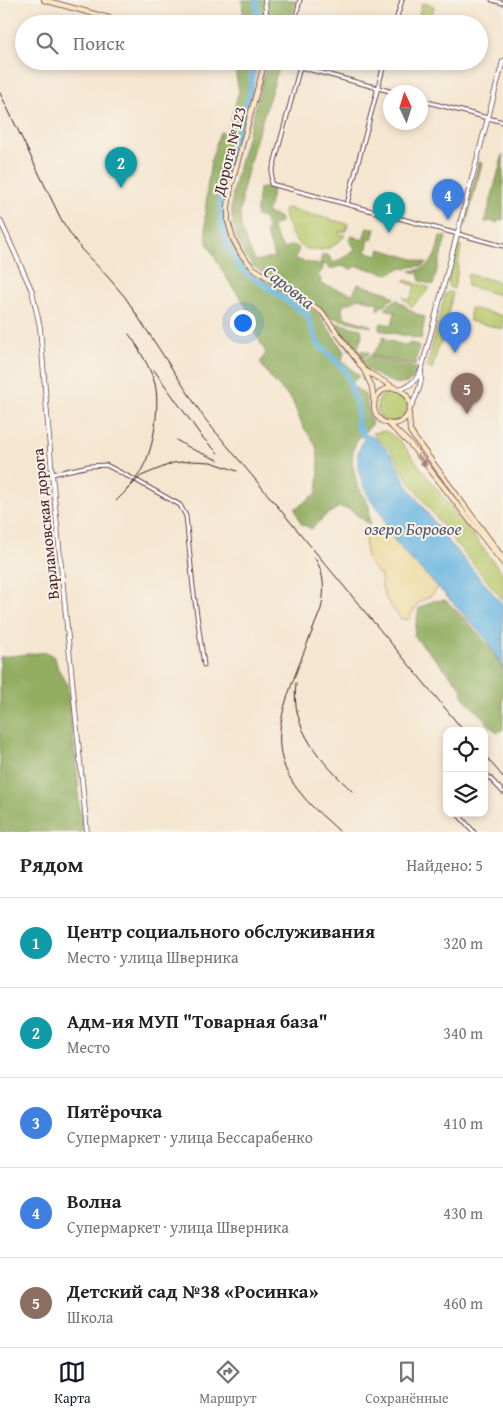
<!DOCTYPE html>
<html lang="ru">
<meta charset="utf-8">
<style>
body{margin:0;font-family:"Gentium Book Plus",serif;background:#f2f2f2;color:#222}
.controls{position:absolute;right:15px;bottom:15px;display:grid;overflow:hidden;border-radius:10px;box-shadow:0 2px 8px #0003}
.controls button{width:45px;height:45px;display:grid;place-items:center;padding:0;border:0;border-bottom:1px solid #e0e0e0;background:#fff;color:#222;font:25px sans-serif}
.compass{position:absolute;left:383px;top:85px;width:45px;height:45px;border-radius:50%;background:#fff;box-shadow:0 2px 8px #0003;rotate:356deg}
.you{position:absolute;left:242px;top:322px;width:18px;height:18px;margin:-12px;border:4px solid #fff;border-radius:50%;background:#1a73e8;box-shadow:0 0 0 8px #1a73e833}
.badge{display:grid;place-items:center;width:32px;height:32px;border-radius:50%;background:#111827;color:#fff;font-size:16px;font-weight:700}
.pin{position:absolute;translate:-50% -41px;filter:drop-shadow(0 1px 2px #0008)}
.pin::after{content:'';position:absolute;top:26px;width:18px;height:15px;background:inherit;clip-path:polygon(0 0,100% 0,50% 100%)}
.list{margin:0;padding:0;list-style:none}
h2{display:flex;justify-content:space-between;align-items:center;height:65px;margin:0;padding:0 20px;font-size:21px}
h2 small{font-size:16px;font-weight:400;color:#767676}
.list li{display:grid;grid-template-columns:32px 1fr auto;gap:15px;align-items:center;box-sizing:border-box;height:90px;padding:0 20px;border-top:1px solid #e0e0e0}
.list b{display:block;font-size:19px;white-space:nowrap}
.list p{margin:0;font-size:16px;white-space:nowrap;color:#767676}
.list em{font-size:16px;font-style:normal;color:#767676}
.icon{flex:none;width:28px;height:28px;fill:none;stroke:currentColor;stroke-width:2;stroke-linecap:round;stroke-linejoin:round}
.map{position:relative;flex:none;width:503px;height:832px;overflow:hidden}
.search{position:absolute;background:#fff;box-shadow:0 2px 8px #0003;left:15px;right:15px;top:15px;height:55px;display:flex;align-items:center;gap:12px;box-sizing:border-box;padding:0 18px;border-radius:28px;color:#767676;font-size:19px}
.sheet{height:515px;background:#fff}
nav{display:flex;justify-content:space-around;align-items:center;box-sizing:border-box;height:70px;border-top:1px solid #e0e0e0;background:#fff;font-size:14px;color:#767676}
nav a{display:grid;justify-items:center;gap:2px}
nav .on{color:#111827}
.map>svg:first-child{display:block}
</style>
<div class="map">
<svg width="503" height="832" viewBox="0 0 503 832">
<rect width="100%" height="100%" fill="#f7f3e8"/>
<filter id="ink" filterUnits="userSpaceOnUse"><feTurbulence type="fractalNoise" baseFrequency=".02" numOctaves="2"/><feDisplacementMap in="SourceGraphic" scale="10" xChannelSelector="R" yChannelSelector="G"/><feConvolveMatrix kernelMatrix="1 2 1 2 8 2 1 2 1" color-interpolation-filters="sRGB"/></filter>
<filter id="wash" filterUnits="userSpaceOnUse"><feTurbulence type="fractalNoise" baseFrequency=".0096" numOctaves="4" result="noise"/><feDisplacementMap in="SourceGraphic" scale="20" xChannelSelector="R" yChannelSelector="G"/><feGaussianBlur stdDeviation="1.12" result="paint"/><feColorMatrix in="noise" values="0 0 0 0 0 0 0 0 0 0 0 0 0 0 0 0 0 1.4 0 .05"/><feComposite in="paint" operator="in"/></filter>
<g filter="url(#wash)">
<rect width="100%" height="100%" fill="#f5e6d0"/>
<g fill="#b8c96c" stroke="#81744c">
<path d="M422 3 434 6 430 24 417 23Z"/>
<path d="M287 208 348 224 346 231 339 232V234L345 235C335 250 311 257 297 242 293 238 291 233 289 228 286 222 283 216 284 209Z"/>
<path d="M457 243 461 246C458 260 458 274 454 289L449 287 448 282Z"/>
<path d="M468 274 503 283V296L467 286Z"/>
<path d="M405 280 430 288 412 307 402 297 410 300 415 286 405 282Z"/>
<path d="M449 292 453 293 441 343 439 345 432 369 427 367 445 294Z"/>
<path d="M470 308 503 316V329L470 321Z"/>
<circle cx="392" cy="407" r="15"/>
<path d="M386 431 400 441 503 574V600L457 545 417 492 403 472 395 455 372 433Z"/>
</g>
<g fill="#92ad60" stroke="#6e6646">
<path d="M242 0H296L290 24H244Z"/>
<path d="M236 61H256L257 64 248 110 230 171 225 206 227 231 231 242 248 268 319 314 344 352 342 360 359 376 351 384 365 395 372 425 357 440 353 450 352 462 357 484 369 506 370 525 349 509 339 507 326 515 312 529 301 524 295 509 317 493 319 470 317 449 314 442 302 425 292 400 274 382 260 363 266 353 252 327 245 304 227 279 207 243 205 219 207 189 211 160 220 132 227 133 239 91 236 76Z"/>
<path d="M267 64 279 67 254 146 242 194C243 202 240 207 240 215 240 231 248 247 255 261L275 257 266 233 268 228 264 218 256 216 259 189 271 186 273 190 267 213 279 217 281 222 271 227 283 249 293 245 299 248 295 259 323 266 322 271 318 275 321 279 320 284 353 294 358 284 388 293 394 298 377 310 378 303 358 298 351 303H345C341 308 341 313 346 318L372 326 371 327 334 318 325 314 254 267 245 256 236 237 233 225 231 206 234 185Z"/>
<path d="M503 154V220L499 219 497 223 490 221 487 222H485Z"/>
<path d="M479 162 482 163 466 225 462 224Z"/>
<path d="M367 227 375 229 372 240 369 239 366 252 378 255 380 249 427 263 422 266 408 267 407 269 401 268 388 274 357 266 352 269 341 266 329 269 327 265 320 264 322 255H328L334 263 356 250 349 240 352 236 363 240Z"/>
<path d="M440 236 446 237 433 285 420 281 418 273 410 271C433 269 436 256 440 236Z"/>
<path d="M396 299 416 314 425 317 421 339 379 330 381 323 392 325 395 312 385 309Z"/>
<path d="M331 322 361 329 362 335 357 351 361 352 362 350 370 353 361 359 357 360Z"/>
<path d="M384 336 386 337 385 340 408 346 409 343 419 345 415 366 371 355 380 345Z"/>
<path d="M370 356 418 369C410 398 380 377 363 367L360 362Z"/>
<path d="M445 600C463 616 479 633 494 653 498 658 497 665 503 669V729L497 733 464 698 461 687 414 636 419 608 433 601Z"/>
<path d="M47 652 55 658 58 669 67 683 78 781 79 809 81 814 83 832H0V657Z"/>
</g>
<path fill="#eeda9e" stroke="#9c7c64" d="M386 525C400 549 418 567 438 587L432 595 418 603 408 620 401 619C388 603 382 597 381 576 367 563 364 554 366 535L377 531Z"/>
<path fill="#68b5e1" stroke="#596a86" d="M369 435 376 439 393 456 406 484 448 541 503 605V669L487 640 438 587 411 560 395 541 386 525 382 514 371 501 364 487 358 469V453L363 441Z"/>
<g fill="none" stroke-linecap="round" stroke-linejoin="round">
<g stroke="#68b5e1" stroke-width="6">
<path d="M256 0 258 24"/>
<path d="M253 61 251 89 221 192V221L228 247 240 268 307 315 318 344 345 370 358 408 357 425 370 444"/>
</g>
</g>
</g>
<g filter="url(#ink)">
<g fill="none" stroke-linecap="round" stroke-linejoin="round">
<defs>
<g id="minor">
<path d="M492 0 503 3"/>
<path d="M294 24 300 0"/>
<path d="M395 24 402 0"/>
<path d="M297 61 300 67 272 172 271 184 503 246"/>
<path d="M300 67 393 92"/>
<path d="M420 100 503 122"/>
<path d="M347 204 385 61"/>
<path d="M52 474 89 466 106 465 139 482 180 505 186 516 193 587 204 665"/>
<path d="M484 772 503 792"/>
<path d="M457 813 474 832"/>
</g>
<g id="tertiary">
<path d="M265 0 267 24"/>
<path d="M0 220 32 291 40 327 52 474 87 832"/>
<path d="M397 389C409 388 416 381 421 371L503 61"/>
<path d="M411 407C416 396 423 383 421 371"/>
</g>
<g id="secondary">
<path d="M44 0 131 24"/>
<path d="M265 61 231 186 228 207V221L233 239 241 254 253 268 322 312 364 370 372 387 374 403"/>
<path d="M364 370 395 388"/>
<circle cx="392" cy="406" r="18"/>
<path d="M409 415 410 431 414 437 503 558"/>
<path d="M389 424 410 444 503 563"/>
</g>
</defs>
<use href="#minor" stroke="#643d44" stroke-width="5"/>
<use href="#tertiary" stroke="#643d44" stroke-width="5.5"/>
<use href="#secondary" stroke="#643d44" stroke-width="6"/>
<use href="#minor" stroke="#fff" stroke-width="3"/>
<use href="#tertiary" stroke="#fff" stroke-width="4"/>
<use href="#secondary" stroke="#fbe6c4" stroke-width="4.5"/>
<g stroke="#4a1f2b" stroke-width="1">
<path d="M0 93 62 221 81 249 107 276 125 297 205 419 464 731"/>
<path d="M129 334 140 350"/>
<path d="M154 370 202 437 218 453"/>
<path d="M176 440 192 449 218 460"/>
<path d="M125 492C132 484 139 476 143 467 154 448 160 405 155 384 151 370 144 358 136 345"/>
<path d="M116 501 141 476 173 463 191 461 211 462 237 471"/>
<path d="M314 557C325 573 325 591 321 609 313 629 305 649 297 670 280 715 266 754 303 796 313 809 327 819 339 831"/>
<path d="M296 683C290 730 321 761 352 791"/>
<path d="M484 754 503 777"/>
</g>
</g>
<defs><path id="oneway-solid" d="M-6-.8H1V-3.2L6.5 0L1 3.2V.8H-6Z" transform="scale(1.25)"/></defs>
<use fill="#a28278" href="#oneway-solid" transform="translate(422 460) rotate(52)"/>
</g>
<g text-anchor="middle" stroke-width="4" stroke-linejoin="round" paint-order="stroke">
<g font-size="16" fill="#4a1f2b" stroke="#f7f3e8">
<text transform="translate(229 151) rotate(-76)" y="6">Дорога №123</text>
<text transform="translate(45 524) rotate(-96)" y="6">Варламовская дорога</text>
</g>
<g font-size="18" font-style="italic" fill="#54546b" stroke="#f7f3e8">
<text transform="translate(289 287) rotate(38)" y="6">Саровка</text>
<text x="413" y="535">озеро Боровое</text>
</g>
</g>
</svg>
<div class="controls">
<button><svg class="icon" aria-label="locate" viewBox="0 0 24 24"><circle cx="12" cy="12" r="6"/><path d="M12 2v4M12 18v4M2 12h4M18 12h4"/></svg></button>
<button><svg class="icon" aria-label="layers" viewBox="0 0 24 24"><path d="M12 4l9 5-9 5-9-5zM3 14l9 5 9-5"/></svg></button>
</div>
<svg class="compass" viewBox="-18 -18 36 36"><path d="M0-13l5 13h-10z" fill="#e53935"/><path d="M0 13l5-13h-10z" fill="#767676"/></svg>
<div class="you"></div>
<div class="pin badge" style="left:389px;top:233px;background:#0f9aa8">1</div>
<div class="pin badge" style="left:121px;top:188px;background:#0f9aa8">2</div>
<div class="pin badge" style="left:455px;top:353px;background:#3f7fe0">3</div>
<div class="pin badge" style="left:448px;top:220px;background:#3f7fe0">4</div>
<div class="pin badge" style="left:467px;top:414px;background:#8d6e63">5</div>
<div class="search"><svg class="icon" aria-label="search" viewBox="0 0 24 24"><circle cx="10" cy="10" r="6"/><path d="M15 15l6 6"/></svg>Поиск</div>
</div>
<section class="sheet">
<h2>Рядом<small>Найдено: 5</small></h2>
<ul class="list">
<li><span class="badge" style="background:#0f9aa8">1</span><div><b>Центр социального обслуживания</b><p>Место · улица Шверника</p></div><em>320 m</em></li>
<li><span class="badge" style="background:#0f9aa8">2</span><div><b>Адм-ия МУП &quot;Товарная база&quot;</b><p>Место</p></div><em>340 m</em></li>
<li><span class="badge" style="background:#3f7fe0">3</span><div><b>Пятёрочка</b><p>Супермаркет · улица Бессарабенко</p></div><em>410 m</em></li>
<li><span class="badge" style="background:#3f7fe0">4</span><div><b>Волна</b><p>Супермаркет · улица Шверника</p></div><em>430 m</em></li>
<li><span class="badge" style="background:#8d6e63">5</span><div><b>Детский сад №38 «Росинка»</b><p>Школа</p></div><em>460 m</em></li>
</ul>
</section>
<nav>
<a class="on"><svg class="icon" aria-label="map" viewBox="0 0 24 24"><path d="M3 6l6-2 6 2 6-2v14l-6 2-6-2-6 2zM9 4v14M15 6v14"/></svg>Карта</a>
<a><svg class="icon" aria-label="directions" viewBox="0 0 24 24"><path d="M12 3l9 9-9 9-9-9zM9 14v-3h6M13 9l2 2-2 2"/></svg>Маршрут</a>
<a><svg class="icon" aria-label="saved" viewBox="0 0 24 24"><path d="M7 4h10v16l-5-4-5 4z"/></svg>Сохранённые</a>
</nav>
